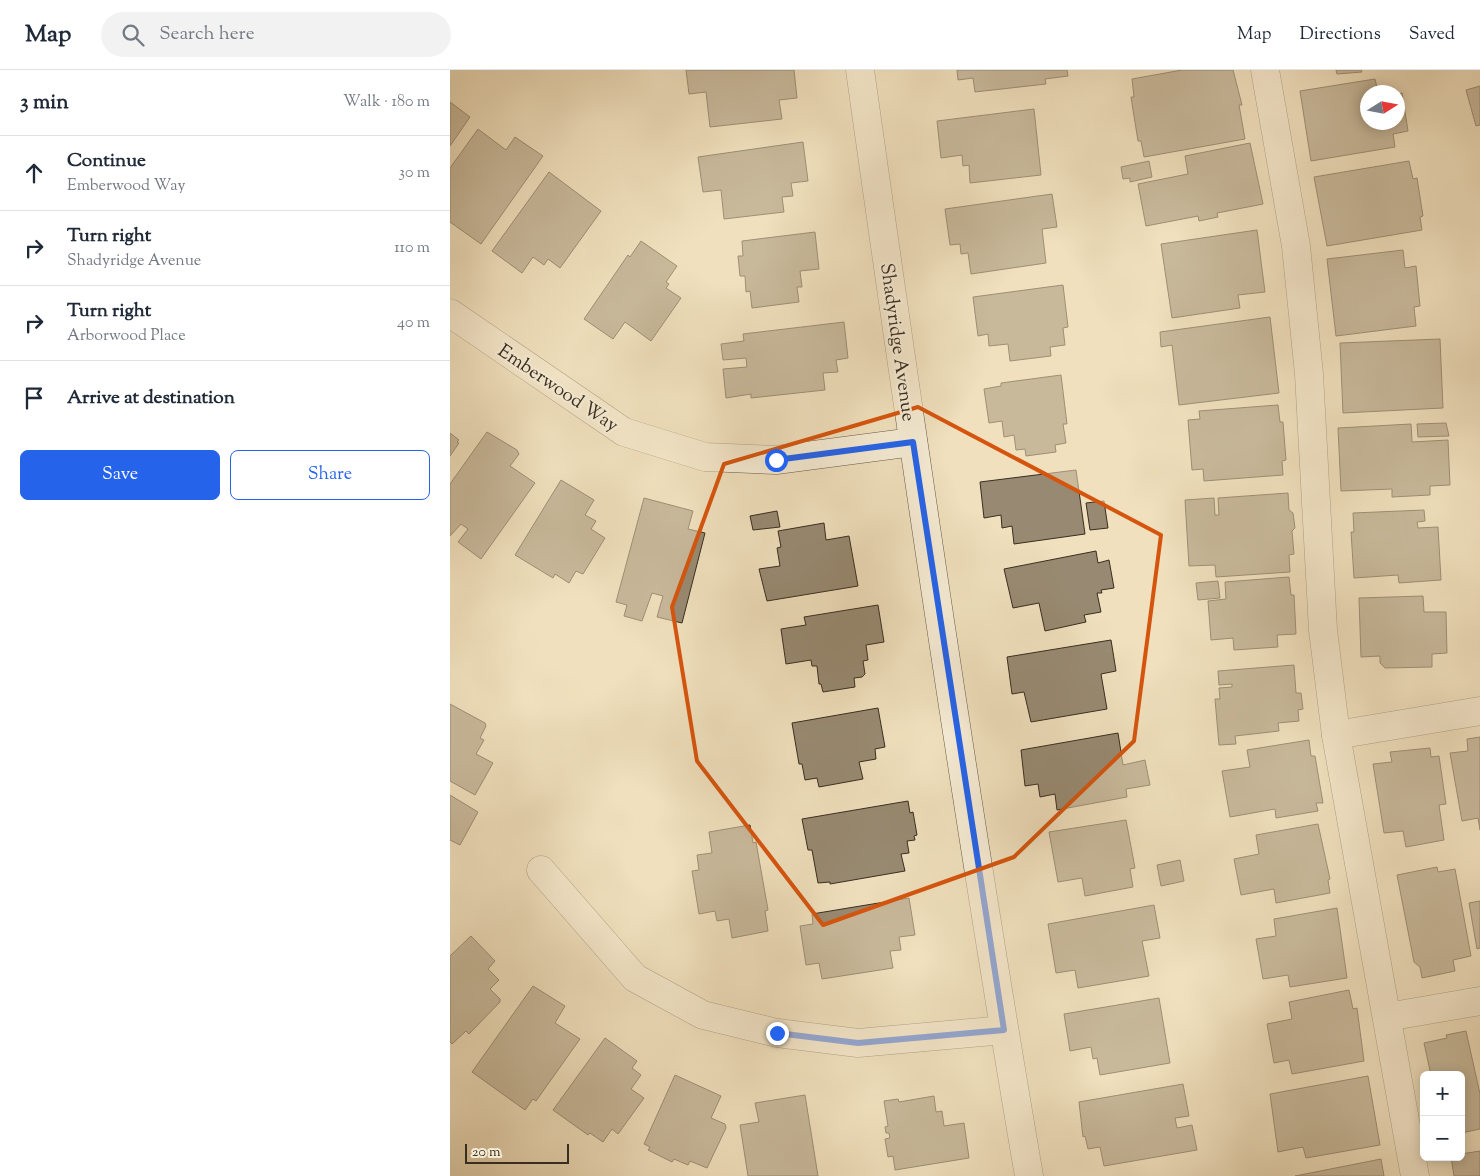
<!DOCTYPE html>
<meta charset="utf-8">
<style>
body{margin:0;font-family:"Sorts Mill Goudy",serif;background:#f2f2f3;color:#1f2937}
.controls{position:absolute;right:15px;bottom:15px;display:grid;overflow:hidden;border-radius:8px;box-shadow:0 2px 12px #0003}
.controls button{width:45px;height:45px;display:grid;place-items:center;padding:0;border:0;border-bottom:1px solid #e0e1e3;background:#fff;color:#1f2937;font:25px sans-serif}
.compass{position:absolute;left:910px;top:15px;width:45px;height:45px;border-radius:50%;background:#fff;box-shadow:0 2px 12px #0003;rotate:79deg}
.scale{position:absolute;left:15px;bottom:12px;width:104px;box-sizing:border-box;padding-left:5px;border:2px solid #392d20;border-top:0;font-size:14px;line-height:18px;white-space:nowrap;color:#392d20;-webkit-text-stroke:4px #f5ebd4;paint-order:stroke}
.stop{position:absolute;width:15px;height:15px;margin:-11px;border:4px solid #2563eb;border-radius:50%;background:#fff}
.stop.end{background:#2563eb;border-color:#fff;box-shadow:0 1px 5px #0008}
.list{margin:0;padding:0;list-style:none}
h2{display:flex;justify-content:space-between;align-items:center;height:65px;margin:0;padding:0 20px;font-size:21px}
h2 small{font-size:16px;font-weight:400;color:#747a83}
.list li{display:grid;grid-template-columns:32px 1fr auto;gap:15px;align-items:center;box-sizing:border-box;height:75px;padding:0 20px;border-top:1px solid #e0e1e3}
.list b{display:block;font-size:19px;white-space:nowrap}
.list p{margin:0;font-size:16px;white-space:nowrap;color:#747a83}
.list em{font-size:16px;font-style:normal;color:#747a83}
.actions{display:flex;gap:10px;padding:15px 20px}
.actions a{flex:1;padding:11px 0;border:1px solid #2563eb;border-radius:8px;text-align:center;font-size:18px;color:#2563eb}
.actions .main{background:#2563eb;color:#fff}
.icon{flex:none;width:28px;height:28px;fill:none;stroke:currentColor;stroke-width:2;stroke-linecap:round;stroke-linejoin:round}
.map{position:relative;flex:none;width:1030px;height:1106px;overflow:hidden}
header{display:flex;align-items:center;gap:30px;box-sizing:border-box;height:70px;padding:0 25px;background:#fff;border-bottom:1px solid #e0e1e3}
header strong{font-size:24px}
nav{display:flex;gap:28px;margin-inline-start:auto;font-size:18px}
.search{width:350px;height:45px;background:#f2f2f3;display:flex;align-items:center;gap:12px;box-sizing:border-box;padding:0 18px;border-radius:28px;color:#747a83;font-size:19px}
main{display:flex}
aside{flex:1;background:#fff}
.map>svg:first-child{display:block}
</style>
<header>
<strong>Map</strong>
<div class="search"><svg class="icon" aria-label="search" viewBox="0 0 24 24"><circle cx="10" cy="10" r="6"/><path d="M15 15l6 6"/></svg>Search here</div>
<nav><a>Map</a><a>Directions</a><a>Saved</a></nav>
</header>
<main>
<aside>
<h2>3 min<small>Walk · 180 m</small></h2>
<ul class="list">
<li><svg class="icon" aria-label="ahead" viewBox="0 0 24 24"><path d="M12 20V5M6 11l6-6 6 6"/></svg><div><b>Continue</b><p>Emberwood Way</p></div><em>30 m</em></li>
<li><svg class="icon" aria-label="right" viewBox="0 0 24 24"><path d="M7 20v-9h11M14 6l5 5-5 5"/></svg><div><b>Turn right</b><p>Shadyridge Avenue</p></div><em>110 m</em></li>
<li><svg class="icon" aria-label="right" viewBox="0 0 24 24"><path d="M7 20v-9h11M14 6l5 5-5 5"/></svg><div><b>Turn right</b><p>Arborwood Place</p></div><em>40 m</em></li>
<li><svg class="icon" aria-label="arrive" viewBox="0 0 24 24"><path d="M6 21V4h12l-3 4 3 4H6"/></svg><div><b>Arrive at destination</b></div></li>
</ul>
<div class="actions"><a class="main">Save</a><a>Share</a></div>
</aside>
<div class="map">
<svg width="1030" height="1106" viewBox="0 0 1030 1106">
<rect width="100%" height="100%" fill="#f0e0bd"/>
<filter id="stains"><feTurbulence type="fractalNoise" baseFrequency=".004" numOctaves="4"/><feColorMatrix values="0 0 0 0 .2 0 0 0 0 .09 0 0 0 0 .02 0 0 0 .5 -.17"/></filter>
<radialGradient id="worn" r=".72"><stop offset=".6" stop-color="#630" stop-opacity="0"/><stop offset="1" stop-color="#630" stop-opacity=".3"/></radialGradient>
<g fill="#988a72" stroke="#392d20">
<path d="M236 0H344L347 28 329 30 332 49 260 57 256 22 239 24Z"/>
<path d="M507 0H617L618 6 595 9 596 14 525 22 523 8 508 10Z"/>
<path d="M732 0H783L792 35H789L795 69 694 87 691 71H688L681 27H684L682 9Z"/>
<path d="M886 0H911L912 2 887 4Z"/>
<path d="M925 9 928 22 916 24 918 52H948V24L952 23 958 61 943 64 945 77 861 91 850 21Z"/>
<path d="M1030 16V55L1026 56 1016 20Z"/>
<path d="M0 32 20 47 0 76Z"/>
<path d="M584 39 591 105 520 113 519 95 513 96 512 85 491 88 487 51Z"/>
<path d="M28 59 56 80 65 67 93 86 31 174 0 152V98Z"/>
<path d="M353 72 358 111 341 113 343 126 332 127 334 142 274 149 271 120 253 122 248 87Z"/>
<path d="M800 73 813 134 767 143 768 147 749 151 748 146 696 156 688 114 738 104 735 86Z"/>
<path d="M699 91 702 107 680 112V108L673 109 671 97Z"/>
<path d="M959 91 963 109 967 108 973 146 970 147 972 160 877 176 864 107Z"/>
<path d="M99 102 151 141 110 198 98 189 94 195 83 187 72 203 42 181Z"/>
<path d="M602 124 607 157 592 159 596 193 521 204 518 183 511 184 510 174 500 175 495 139Z"/>
<path d="M807 160 815 222 788 225 790 238 722 248 711 174Z"/>
<path d="M365 162 369 199 350 201 352 217H347L349 232 302 238 300 221 296 222 295 206H290L288 186H293L292 171Z"/>
<path d="M191 171 227 196 216 212 219 214 216 218 231 228 201 271 175 252 163 269 134 249 178 185 180 187Z"/>
<path d="M953 180 955 198 966 196 970 236 964 237 966 256 886 266 877 189Z"/>
<path d="M613 215 618 257 613 258 615 275 600 277 601 286 560 291 558 274 539 276 538 264 528 266 523 227Z"/>
<path d="M820 247 829 323 729 335 722 275 711 277 710 262Z"/>
<path d="M394 252 398 288 386 290 388 302 373 303 375 320 301 328V324L276 328 273 299 297 297 296 288 273 290 271 274 294 271 293 264Z"/>
<path d="M990 269 993 338 893 343 890 273Z"/>
<path d="M611 305 617 354H613L616 373 605 375 606 382 576 386 575 379 566 380 564 365 554 367 552 351 539 353 534 319 551 316V313Z"/>
<path d="M828 335 830 352H833L836 390 832 391 833 405 754 411 753 399 742 400 738 350 750 349 749 341Z"/>
<path d="M996 353 999 366 968 367 967 354Z"/>
<path d="M961 354 962 372 998 370 1000 415 980 416V425L942 427V419L891 421 888 358Z"/>
<path d="M37 362 67 380 69 384 60 396 85 413 31 489 8 472 18 459 11 454 0 466V414Z"/>
<path d="M0 363 9 370 7 372 9 373 0 386Z"/>
<path d="M626 400 635 464 564 474 562 456 552 458 551 445 534 448 530 412Z"/>
<path d="M111 410 144 430 135 445 146 451 141 459 155 468 133 504 126 501 119 513 105 504 103 508 65 485Z"/>
<path d="M838 423 839 440 843 443 845 458 842 461 844 484 839 485 840 502 766 507 765 495 739 496 735 430 764 428 765 445H769L768 428Z"/>
<path d="M194 428 243 441 238 459 255 463 232 553 207 547 213 526 202 523 192 551 174 546 177 535 166 532Z"/>
<path d="M654 431 658 458 640 460 636 433Z"/>
<path d="M974 440 975 451 967 452 968 458 988 457 991 510 949 513 948 505 904 508 901 462H904L903 443Z"/>
<path d="M327 441 330 457 303 460 300 446Z"/>
<path d="M374 453 376 470 399 466 408 516 317 531 309 499 330 496 327 478 331 477 328 461Z"/>
<path d="M646 481 648 493 659 490 664 518 651 520 652 523H647L651 542 634 545 636 552 595 561 589 533 563 538 554 499Z"/>
<path d="M839 507 841 525H844L846 564 827 565 828 577 784 580 783 568 761 570 758 531 776 529 775 512Z"/>
<path d="M768 511 770 528 748 530 746 513Z"/>
<path d="M973 526 974 542H996L997 583 982 584V597L935 598 930 593V586L911 587 909 528Z"/>
<path d="M428 535 434 572 416 575 418 590 413 591 415 604 412 607 404 608 405 617 373 622 371 614H369L367 596H362L361 590 336 594 331 559 356 555 354 547Z"/>
<path d="M661 570 666 601 651 604 657 639 581 652 574 622 562 624 557 587Z"/>
<path d="M844 595 846 623H851L853 639 848 640 849 651 828 653 829 661 785 666 786 674 769 675 765 629H770L769 618 782 617V614L769 615 768 601Z"/>
<path d="M0 634 35 653 36 656 30 668 34 670 26 684 43 693 25 725 0 711Z"/>
<path d="M428 638 435 677 425 679 426 689 409 692 413 709 369 717 367 708 355 710 352 694H349L342 653Z"/>
<path d="M668 663 673 695 695 690 700 715 676 719 677 727 607 740 605 724 590 727 588 714 575 716 571 680Z"/>
<path d="M1030 667V760L1028 748 1012 751 1000 683 1018 681 1017 669Z"/>
<path d="M859 670 861 686H865L873 733H866L868 741 826 748 825 739 780 747 772 701 800 697 797 680Z"/>
<path d="M980 678 981 687 989 686 996 734 989 735 994 770 956 777 953 761 934 763 923 694 942 692 940 682Z"/>
<path d="M0 725 28 742 10 775 0 770Z"/>
<path d="M458 731 460 743 463 742 467 765 464 766 465 770 457 771 459 783 451 784 455 801 380 814V812L368 813 362 780H358L352 749Z"/>
<path d="M676 750 685 798 680 799 683 817 635 826 632 808 608 812 599 762Z"/>
<path d="M868 754 880 809 878 810 880 823 826 833 824 819 791 825 784 789 809 784 806 765Z"/>
<path d="M300 755 303 773 306 772 318 840 315 841 318 861 282 868 279 849 267 851 265 841 249 844 242 801 249 800 247 785 262 783 259 762Z"/>
<path d="M730 790 734 811 711 816 707 795Z"/>
<path d="M987 797 988 802 1005 799 1021 886 1003 890 1005 901 972 908 970 897 964 892 947 805Z"/>
<path d="M459 828 465 865 449 867 451 880 440 881 443 898 372 909 369 893 356 895 350 856 363 854 362 844Z"/>
<path d="M1030 831V878L1027 879 1019 833Z"/>
<path d="M704 835 710 868 692 871 699 906 628 918 625 900 606 903 598 854Z"/>
<path d="M887 838 897 908 840 917 838 905 813 909 806 869 826 866 824 849Z"/>
<path d="M21 866 45 891 38 899 49 910 40 919 50 929V932L19 964 16 961 2 974 0 972V886Z"/>
<path d="M83 916 115 936 105 953 130 969 86 1031 83 1029 75 1040 22 1002Z"/>
<path d="M899 920 903 939 907 938 914 991 842 1004 839 990 824 993 817 954 842 949 839 932Z"/>
<path d="M709 928 720 993 650 1005 647 988 643 989 641 977 620 981 614 944Z"/>
<path d="M1016 961 1030 1024V1059L1011 1063V1005H981L974 973 997 968 996 965Z"/>
<path d="M155 968 187 991 182 998 191 1005 181 1019 194 1028 168 1064 162 1059 153 1072 140 1063 138 1065 103 1040Z"/>
<path d="M225 1005 271 1026 261 1048 275 1054 276 1058 257 1098 240 1091 238 1095 224 1089 222 1092 198 1080 200 1077 194 1074Z"/>
<path d="M918 1006 930 1075 856 1088 853 1077 828 1082 820 1024Z"/>
<path d="M733 1014 739 1046 725 1048 727 1058 742 1055 747 1080 654 1096 650 1077 638 1079 635 1066 633 1067 629 1032Z"/>
<path d="M355 1025 368 1106H298L290 1055 309 1052 305 1033Z"/>
<path d="M484 1026 486 1042 492 1041 494 1056 514 1053 519 1088 445 1100 443 1086 438 1087 435 1069 440 1068 439 1063H436L435 1057 438 1056 434 1031 448 1029 449 1032Z"/>
<path d="M1030 1081V1106H1004L1001 1087H1011V1084Z"/>
<path d="M931 1089 934 1106H845Z"/>
</g>
<g fill="none" stroke-linecap="round" stroke-linejoin="round">
<defs>
<g id="street">
<path d="M410 0C462 369 516 738 579 1106"/>
<path d="M815 0 846 176 859 304 873 560 886 665 965 1106"/>
<path d="M0 243 174 362 255 387 326 390 463 372"/>
<path d="M886 665 1030 641"/>
<path d="M91 800 185 908 253 945 327 963 408 973 554 960"/>
<path d="M937 947 1030 931"/>
</g>
</defs>
<use href="#street" stroke="#675a47" stroke-width="29"/>
<use href="#street" stroke="#f5ebd4" stroke-width="28"/>
</g>
<g fill="none" stroke-linecap="round" stroke-linejoin="round">
<path stroke="#2563eb" stroke-width="6" d="M326 390 463 372 554 960 408 973 327 963"/>
</g>
<path d="M0 0H1030V1106H0ZM468 337 711 465 684 671 564 787 373 855 247 691 222 537 274 394Z" fill="#f0e0bd" fill-opacity=".55" fill-rule="evenodd"/>
<path fill="none" stroke="#d6550e" stroke-width="4" stroke-linejoin="round" d="M468 337 711 465 684 671 564 787 373 855 247 691 222 537 274 394Z"/>
<g text-anchor="middle" stroke-width="4.5" stroke-linejoin="round" paint-order="stroke">
<g font-size="19" fill="#392d20" stroke="#f5ebd4">
<text transform="translate(449 272) rotate(82)" y="7">Shadyridge Avenue</text>
<text transform="translate(109 317) rotate(34)" y="7">Emberwood Way</text>
</g>
</g>
<rect width="100%" height="100%" filter="url(#stains)"/>
<rect width="100%" height="100%" fill="url(#worn)"/>
</svg>
<div class="controls">
<button>+</button>
<button>−</button>
</div>
<svg class="compass" viewBox="-18 -18 36 36"><path d="M0-13l5 13h-10z" fill="#e53935"/><path d="M0 13l5-13h-10z" fill="#747a83"/></svg>
<div class="scale">20 m</div>
<div class="stop" style="left:326px;top:390px"></div>
<div class="stop end" style="left:327px;top:963px"></div>
</div>
</main>
